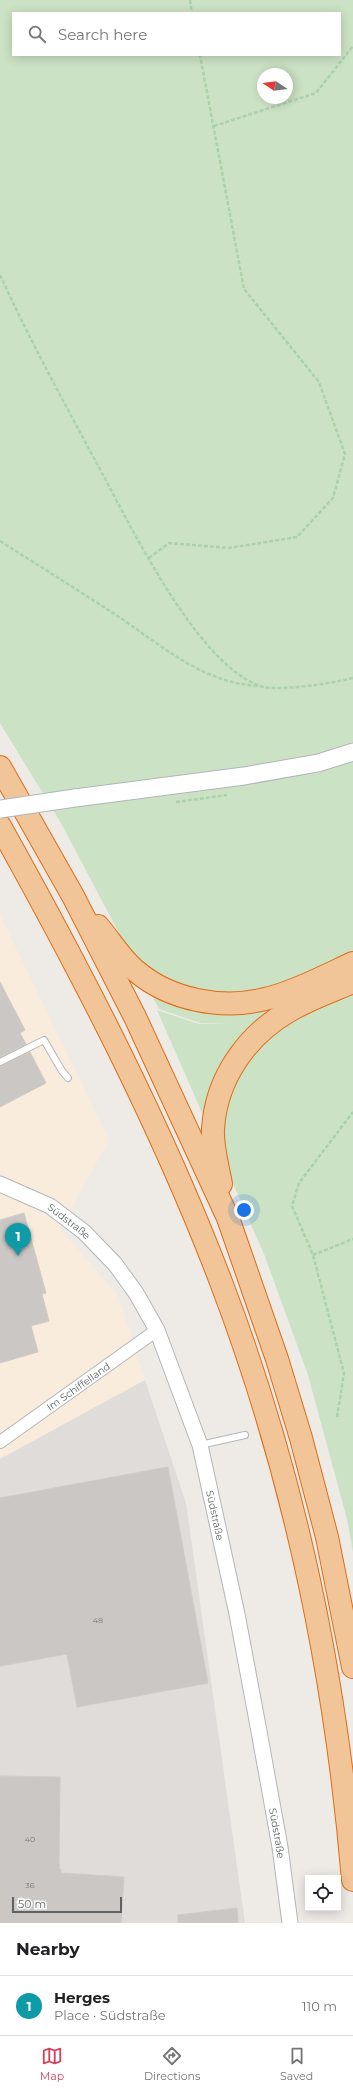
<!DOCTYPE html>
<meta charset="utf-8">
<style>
body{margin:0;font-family:Montserrat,sans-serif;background:#f6f6f6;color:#202124}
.controls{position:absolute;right:12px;bottom:12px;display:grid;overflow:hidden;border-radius:0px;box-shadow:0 2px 10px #0003}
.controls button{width:36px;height:36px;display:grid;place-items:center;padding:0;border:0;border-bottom:1px solid #e0e0e0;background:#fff;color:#202124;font:20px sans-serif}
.compass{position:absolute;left:257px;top:68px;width:36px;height:36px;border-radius:50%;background:#fff;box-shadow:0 2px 10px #0003;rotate:283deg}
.scale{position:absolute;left:12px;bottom:10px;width:110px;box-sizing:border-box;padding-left:4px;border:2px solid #5d6264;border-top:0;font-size:11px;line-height:14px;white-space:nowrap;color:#5d6264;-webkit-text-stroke:3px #fff;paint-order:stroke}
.you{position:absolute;left:244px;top:1210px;width:14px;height:14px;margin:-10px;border:3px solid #fff;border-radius:50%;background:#1a73e8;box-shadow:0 0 0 6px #1a73e833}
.badge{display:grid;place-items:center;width:26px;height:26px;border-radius:50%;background:#d7425b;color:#fff;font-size:13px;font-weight:700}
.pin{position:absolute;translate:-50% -33px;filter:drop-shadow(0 1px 2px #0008)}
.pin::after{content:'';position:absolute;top:21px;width:14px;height:12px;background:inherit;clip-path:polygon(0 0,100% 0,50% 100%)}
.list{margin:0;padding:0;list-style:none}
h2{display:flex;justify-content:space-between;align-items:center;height:52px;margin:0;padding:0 16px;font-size:17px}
h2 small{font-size:13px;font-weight:400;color:#757577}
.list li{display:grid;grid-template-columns:26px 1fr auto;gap:12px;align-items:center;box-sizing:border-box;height:60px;padding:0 16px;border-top:1px solid #e0e0e0}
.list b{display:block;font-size:15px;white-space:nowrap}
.list p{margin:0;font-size:13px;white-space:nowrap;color:#757577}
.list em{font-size:13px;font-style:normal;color:#757577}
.icon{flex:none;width:22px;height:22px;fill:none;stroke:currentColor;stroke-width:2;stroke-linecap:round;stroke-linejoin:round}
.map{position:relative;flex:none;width:353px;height:1923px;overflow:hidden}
.search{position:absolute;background:#fff;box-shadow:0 2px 10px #0003;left:12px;right:12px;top:12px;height:44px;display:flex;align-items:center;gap:10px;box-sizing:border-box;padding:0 14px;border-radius:0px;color:#757577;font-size:15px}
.sheet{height:112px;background:#fff}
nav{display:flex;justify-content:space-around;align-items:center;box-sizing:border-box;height:56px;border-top:1px solid #e0e0e0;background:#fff;font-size:11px;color:#757577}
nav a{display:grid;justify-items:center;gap:2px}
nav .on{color:#d7425b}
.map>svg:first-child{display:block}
</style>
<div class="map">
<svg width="353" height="1923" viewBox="0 0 353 1923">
<rect width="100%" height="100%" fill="#eeeae5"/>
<path fill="#faecdd" d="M0 915 109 1140 60 1229 118 1295 145 1380 0 1459Z"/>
<path fill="#dfdcd9" d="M145 1380 186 1503 245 1923H0V1459Z"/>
<path fill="#cce2c4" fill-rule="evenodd" d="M0 0H353V1552L347 1519 308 1375 264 1254 157 1010 199 1024 229 1023H200L159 1009 61 823 0 723ZM13 13H340V55H13ZM263 74H287V98H263Z"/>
<g fill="#cbc7c4" stroke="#d2cac4">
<path d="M0 982 25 1030 20 1033 26 1044 0 1057Z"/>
<path d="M30 1052 46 1083 0 1107V1066Z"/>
<path d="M24 1213 46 1293 42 1294 49 1321 31 1326 38 1352 0 1363V1220Z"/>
<path d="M168 1467 208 1683 77 1707 67 1654 0 1666V1498Z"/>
<path d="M0 1776 60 1777 59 1869H61V1873L124 1877 121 1923H0Z"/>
<path d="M237 1908 238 1923H178V1915Z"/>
</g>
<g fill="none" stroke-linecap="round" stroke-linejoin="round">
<defs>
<g id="service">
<path d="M0 1062 44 1040 62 1071 68 1078"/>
<path d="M200 1445 245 1435"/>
</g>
<g id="minor">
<path id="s1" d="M0 1442 157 1330"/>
</g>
<g id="tertiary">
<path id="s2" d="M0 1184 50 1206 84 1232 115 1264 136 1293 157 1330 200 1445 237 1614 258 1726 280 1847 290 1923"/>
</g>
<path id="secondary" d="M75 798 244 776 318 763 353 752"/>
<g id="motorway">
<path d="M0 767 73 896 135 1017 228 1218 277 1359 301 1438 327 1537 353 1667"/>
<path d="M0 826C82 973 161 1125 221 1282 294 1473 336 1677 353 1880"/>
<path d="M98 926C110 940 121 959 136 971 170 1000 222 1010 265 999 292 993 327 975 353 963"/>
<path d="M221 1184C218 1167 212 1147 213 1129 216 1079 246 1036 289 1011 309 999 332 991 353 982"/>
</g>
</defs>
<use href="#service" stroke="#b2b6b8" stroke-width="8"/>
<use href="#minor" stroke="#b2b6b8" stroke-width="14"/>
<use href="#tertiary" stroke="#b2b6b8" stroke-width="17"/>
<use href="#secondary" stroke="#b1b6b8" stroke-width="19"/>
<use href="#motorway" stroke="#db6e18" stroke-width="24"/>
<g stroke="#a9d3a9" stroke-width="2.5" stroke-dasharray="4 2" stroke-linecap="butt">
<path d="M190 0 192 13"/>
<path d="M214 126 316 93 353 46"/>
<path d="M0 275C29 338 62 399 95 460 128 520 195 663 260 686 278 692 334 683 353 678"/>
<path d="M0 541C38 565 76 589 113 613 159 643 201 683 258 686"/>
<path d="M149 558 169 543 229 548 297 537 333 498 345 454 319 382 244 289 200 55"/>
<path d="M176 802 227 795"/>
<path d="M313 1255 353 1239"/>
<path d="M337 1417 344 1373 313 1255 292 1206 299 1183 353 1112"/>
</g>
<use href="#service" stroke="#fff" stroke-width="6"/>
<use href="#minor" stroke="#fff" stroke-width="12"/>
<use href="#tertiary" stroke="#fff" stroke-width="15"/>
<use href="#secondary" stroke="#fff" stroke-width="17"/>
<use href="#motorway" stroke="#f2c598" stroke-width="22"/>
<defs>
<path id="secondary-bridge" d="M0 809 75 798"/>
</defs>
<use href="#secondary-bridge" stroke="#b1b6b8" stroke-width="19" stroke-linecap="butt"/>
<use href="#secondary-bridge" stroke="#fff" stroke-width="17"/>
</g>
<g text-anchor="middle" stroke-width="3.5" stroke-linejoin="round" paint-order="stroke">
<g font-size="8" fill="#787b7c">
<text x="98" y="1623">48</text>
<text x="30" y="1842">40</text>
<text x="30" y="1888">36</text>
</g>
<g font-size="10" fill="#5d6264" stroke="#fff">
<text dy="4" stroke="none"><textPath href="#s2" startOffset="79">Südstraße</textPath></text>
<text dy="4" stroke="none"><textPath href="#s1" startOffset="96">Im Schiffelland</textPath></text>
<text dy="4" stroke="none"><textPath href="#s2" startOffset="415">Südstraße</textPath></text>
<text dy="4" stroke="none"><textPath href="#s2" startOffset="739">Südstraße</textPath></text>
</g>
</g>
</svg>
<div class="controls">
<button><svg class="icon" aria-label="locate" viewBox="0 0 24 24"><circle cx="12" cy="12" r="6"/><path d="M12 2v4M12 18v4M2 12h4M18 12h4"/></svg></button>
</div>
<svg class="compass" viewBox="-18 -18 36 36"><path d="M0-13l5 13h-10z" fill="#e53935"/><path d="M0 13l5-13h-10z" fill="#757577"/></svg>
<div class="scale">50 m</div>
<div class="you"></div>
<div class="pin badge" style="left:18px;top:1256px;background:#0f9aa8">1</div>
<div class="search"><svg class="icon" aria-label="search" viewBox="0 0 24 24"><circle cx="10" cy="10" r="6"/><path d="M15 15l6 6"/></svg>Search here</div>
</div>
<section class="sheet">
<h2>Nearby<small></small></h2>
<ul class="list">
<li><span class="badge" style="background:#0f9aa8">1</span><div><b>Herges</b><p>Place · Südstraße</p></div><em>110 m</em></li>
</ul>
</section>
<nav>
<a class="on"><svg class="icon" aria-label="map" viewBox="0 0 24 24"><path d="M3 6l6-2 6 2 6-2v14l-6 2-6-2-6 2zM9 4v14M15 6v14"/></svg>Map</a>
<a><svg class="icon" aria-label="directions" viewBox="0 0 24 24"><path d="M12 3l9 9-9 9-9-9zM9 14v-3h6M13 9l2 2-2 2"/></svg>Directions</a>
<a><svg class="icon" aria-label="saved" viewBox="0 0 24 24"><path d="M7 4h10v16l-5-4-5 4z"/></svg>Saved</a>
</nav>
